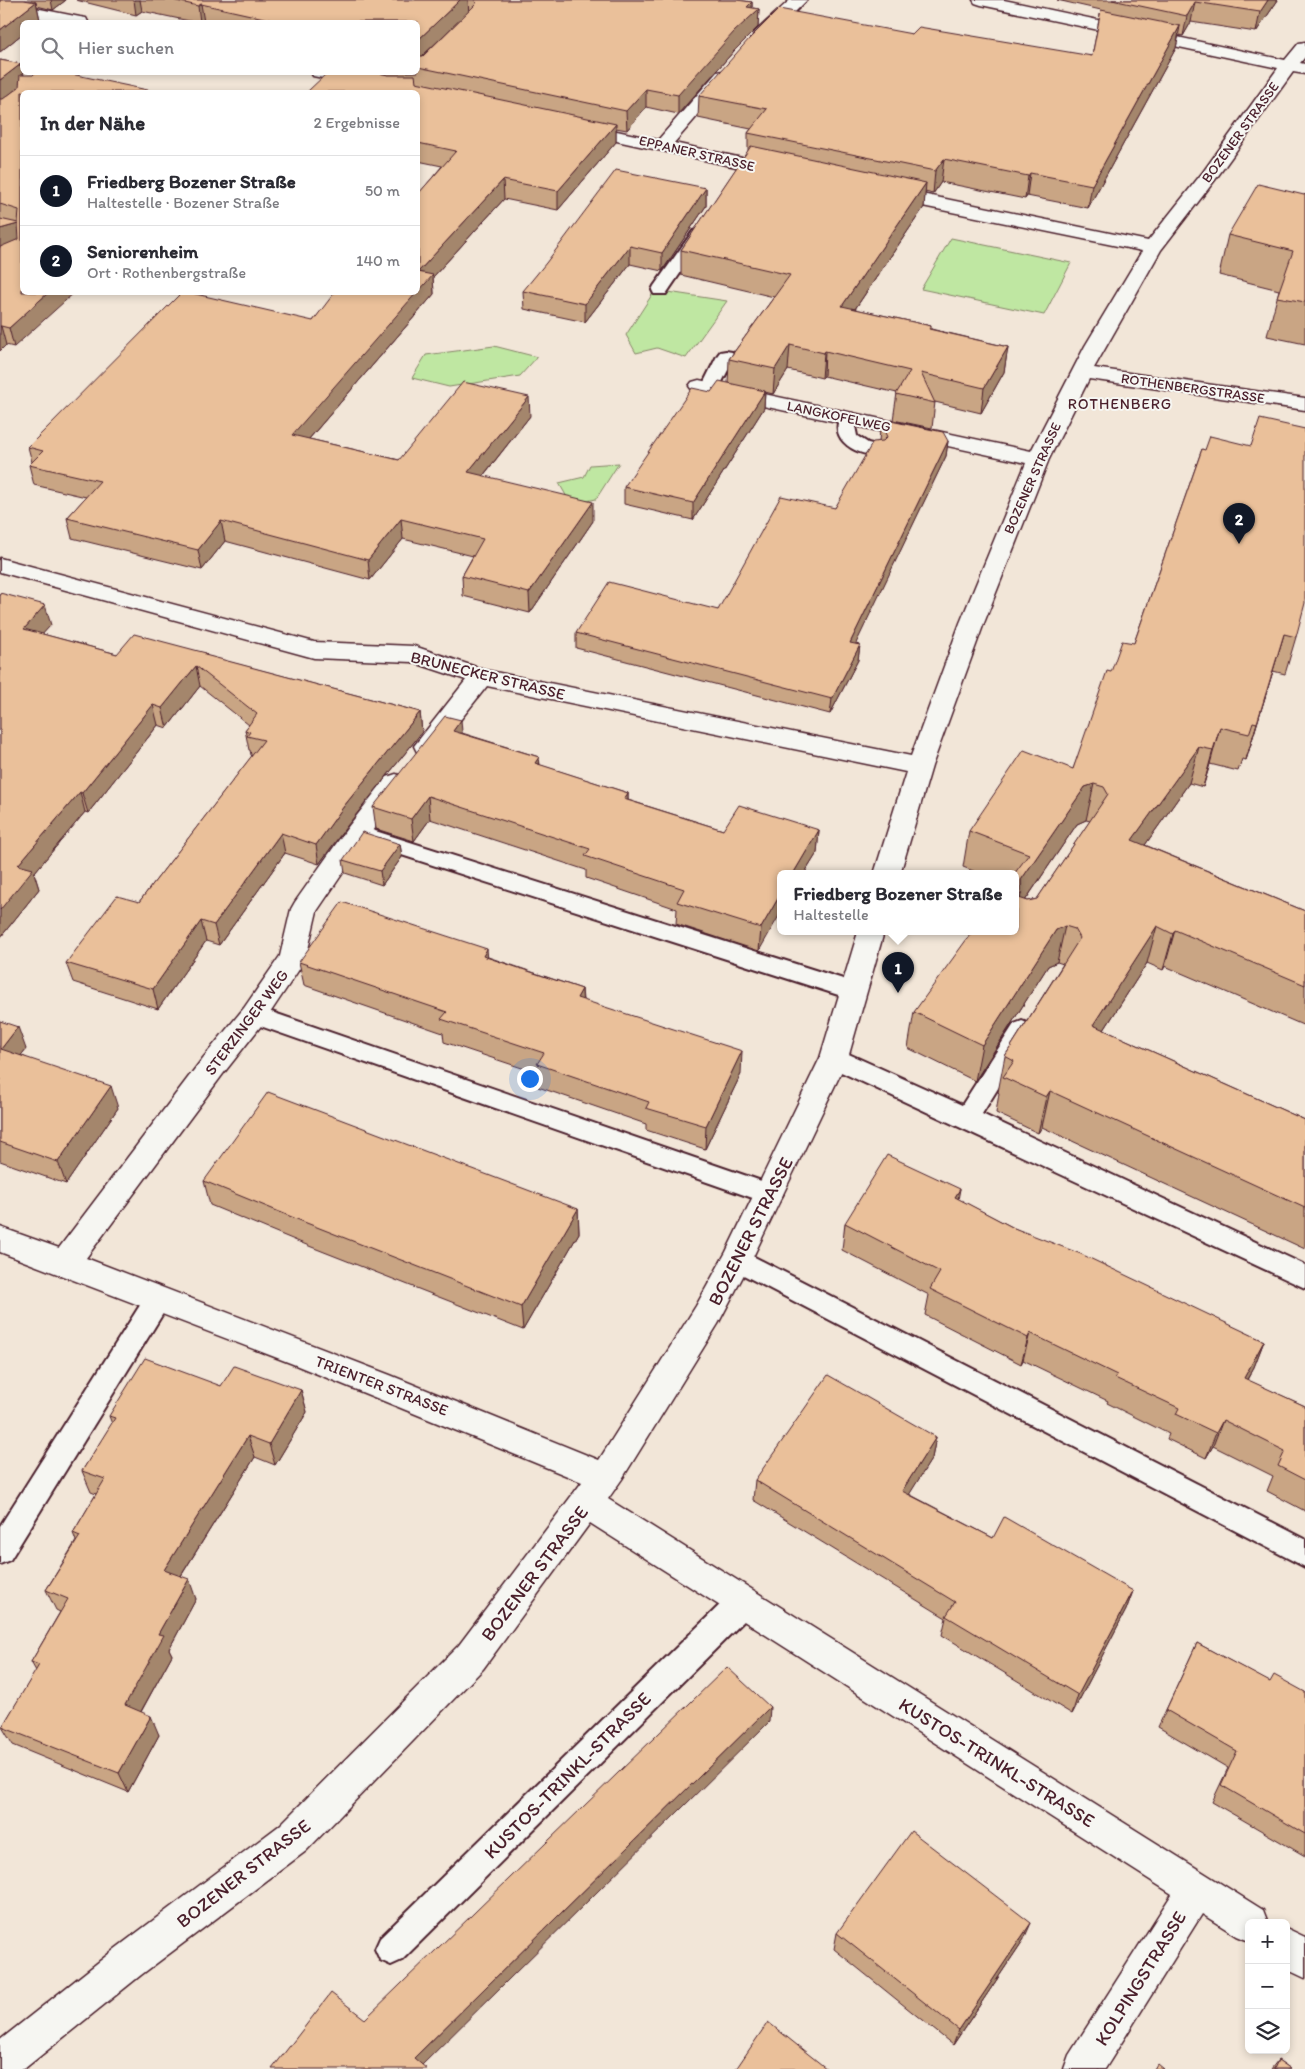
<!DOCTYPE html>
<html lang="de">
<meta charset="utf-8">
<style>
body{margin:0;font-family:Itim,sans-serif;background:#f2f2f3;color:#2b2b33}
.controls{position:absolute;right:15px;bottom:15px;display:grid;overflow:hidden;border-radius:8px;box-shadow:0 2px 8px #0003}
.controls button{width:45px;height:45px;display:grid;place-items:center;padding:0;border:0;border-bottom:1px solid #e1e1e2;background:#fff;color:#2b2b33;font:25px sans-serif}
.you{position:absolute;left:529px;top:1078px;width:18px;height:18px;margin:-12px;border:4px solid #fff;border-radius:50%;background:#1a73e8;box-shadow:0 0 0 8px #1a73e833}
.badge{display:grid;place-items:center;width:32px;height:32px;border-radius:50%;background:#111827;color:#fff;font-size:16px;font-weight:700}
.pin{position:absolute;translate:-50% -41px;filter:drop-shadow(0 1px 2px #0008)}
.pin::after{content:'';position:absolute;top:26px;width:18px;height:15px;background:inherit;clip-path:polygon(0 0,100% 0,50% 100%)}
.popup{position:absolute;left:777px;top:870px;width:242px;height:65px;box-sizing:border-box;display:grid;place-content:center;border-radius:8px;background:#fff;filter:drop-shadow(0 1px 4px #0005);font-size:16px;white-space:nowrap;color:#7c7c81}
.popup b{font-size:19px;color:#2b2b33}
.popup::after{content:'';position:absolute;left:50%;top:100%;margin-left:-10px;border:10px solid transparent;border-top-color:#fff}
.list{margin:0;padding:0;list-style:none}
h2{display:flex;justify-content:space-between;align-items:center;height:65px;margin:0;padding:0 20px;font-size:21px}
h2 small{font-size:16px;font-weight:400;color:#7c7c81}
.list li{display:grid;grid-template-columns:32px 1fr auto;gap:15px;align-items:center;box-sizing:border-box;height:70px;padding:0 20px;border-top:1px solid #e1e1e2}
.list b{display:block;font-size:19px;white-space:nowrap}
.list p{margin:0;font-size:16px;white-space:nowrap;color:#7c7c81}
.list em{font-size:16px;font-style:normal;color:#7c7c81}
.icon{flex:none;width:28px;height:28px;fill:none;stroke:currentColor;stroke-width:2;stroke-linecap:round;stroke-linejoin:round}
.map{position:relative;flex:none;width:1305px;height:2069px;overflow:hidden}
.search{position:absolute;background:#fff;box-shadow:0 2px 8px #0003;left:20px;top:20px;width:400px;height:55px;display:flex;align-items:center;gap:12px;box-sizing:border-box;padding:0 18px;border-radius:8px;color:#7c7c81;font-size:19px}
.panel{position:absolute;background:#fff;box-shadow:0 2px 8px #0003;left:20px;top:90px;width:400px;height:205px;border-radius:8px}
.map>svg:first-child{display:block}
</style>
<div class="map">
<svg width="1305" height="2069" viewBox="0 0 1305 2069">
<rect width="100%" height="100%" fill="#f2e6d8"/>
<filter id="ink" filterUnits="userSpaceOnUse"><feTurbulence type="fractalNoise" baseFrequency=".02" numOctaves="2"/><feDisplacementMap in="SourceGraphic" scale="10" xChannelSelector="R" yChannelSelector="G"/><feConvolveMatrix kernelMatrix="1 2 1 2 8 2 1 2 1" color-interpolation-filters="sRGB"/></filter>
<g filter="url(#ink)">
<g fill="#bfe7a2" stroke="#848366">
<path d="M951 238 1071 263 1044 315 921 289Z"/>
<path d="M655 290 727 301 686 358 657 348 636 353 626 335Z"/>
<path d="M494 346 537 357 520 376 449 387 412 378 426 355Z"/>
<path d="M619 463 596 499 582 502 568 499 559 483 584 477 590 465Z"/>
</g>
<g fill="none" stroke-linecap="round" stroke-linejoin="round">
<defs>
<g id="service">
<path d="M699 229 705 231 707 234 666 294H654L652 290 654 286 693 231Z"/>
<path d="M726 351 732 352 735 356 719 388 716 392 710 393 704 392 701 388 717 356 720 352Z"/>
<path d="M848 413 854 414 857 418 855 426 857 436 868 443 881 446 884 450 881 454C860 459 825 439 842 414Z"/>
<path d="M369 829 862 985 866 991 862 997 854 1000 361 842 358 837 361 832Z"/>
<path d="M254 1006 779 1187 783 1194 779 1201 770 1204 246 1021 242 1015 246 1009Z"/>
<path d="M1022 1021 1030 1024 1034 1030 982 1114 1305 1265V1288L826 1065 822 1058 826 1051 834 1049 842 1051 962 1105 1014 1024Z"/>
<path d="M737 1248 1305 1539V1567L728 1267 724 1259 728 1251Z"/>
<path d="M158 1288 167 1291 171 1299 167 1307 10 1560 0 1564V1526L149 1291Z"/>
<path d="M743 1588 753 1592 758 1602 753 1612 402 1960 391 1965 380 1960 375 1949 380 1938 733 1592Z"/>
</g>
<g id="minor">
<path d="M790 0H807L767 40H755L753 36 755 32Z"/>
<path d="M973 0H1004L1285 60 1299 43 1305 42V57L1300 63 1305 64V74L1293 72 1215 180 1161 250 1094 368 1305 398V410L1089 379 1049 459 984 623 932 766 900 874H874L906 772 487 686 435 752 426 754 417 752 414 746 466 680 412 662 314 658 0 572V558L314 642 414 646 485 670 911 756 960 623 1026 463 699 392 692 390 689 386 692 382 699 380 1031 451 1085 346 1142 251 888 199 881 197 879 193 881 189 888 187 1148 241 1203 172 1278 68 981 5 975 3Z"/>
<path d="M0 1 80 17 86 18 88 22H58L0 11Z"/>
<path d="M723 71 729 72 732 76 674 143 783 167 786 171 783 175 777 176 580 133 574 132 571 128 574 124 580 123 658 140 717 72Z"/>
<path d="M311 72H345L418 88 421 92 418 96V92H390L313 76Z"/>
<path d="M396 774 405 777 408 783 366 839 317 911 306 958 302 965 264 1022 223 1074 86 1258 390 1375 599 1460 696 1306 726 1252 820 1058 858 932H884L848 1058 752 1259 718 1324 622 1479 608 1499 1263 1910 1268 1923H1249V1941L1237 1936 1202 1914 1105 2069H1064L1069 2055 1172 1894 590 1523 483 1669 306 1851 141 1975 24 2069H0V2040L115 1949 280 1825 459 1645 582 1482 293 1364 0 1252V1227L59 1248 203 1058 244 1008 280 956 291 909 295 902 348 827 387 777Z"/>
<path d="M1286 1928 1305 1937V1978L1286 1969Z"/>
</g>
</defs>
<use href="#service" stroke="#4a1f2b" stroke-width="4"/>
<use href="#minor" stroke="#4a1f2b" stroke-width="3"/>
<use href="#service" fill="#f6f6f2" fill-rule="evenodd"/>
<use href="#minor" fill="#f6f6f2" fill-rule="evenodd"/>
</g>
<g fill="#c9a584" stroke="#4a1f2b" fill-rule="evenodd">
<path d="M0 0H66L53 10 37 6 40 20 37 22H22V34L0 52Z"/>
<path d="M76 0H737L752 2V8L759 9 758 27 734 51 678 114 646 107 627 130 616 128V142L558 210 504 199 433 277 434 294 309 439 399 460 530 416 483 476 593 521 530 613 463 596 462 576 473 556 403 539 370 580 225 541 202 570 72 538 67 518 86 497 34 485 29 465 32 462 28 447 313 321 442 166 418 161V92L328 72H418V22H194L142 11 136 15ZM463 17 423 56H422Z"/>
<path d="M1057 0H1278L1256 32 1191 22 1183 36 1179 35 1176 48 1088 208 1027 196 1025 199 941 182 933 194 925 192 924 207 855 309 931 326V329L1008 347 1004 372 981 413 935 402 932 428 893 420 897 393 824 376 822 378 788 370 773 394 765 392 764 408 693 520 624 504V487L711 392 728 383 729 359 774 297 681 275V250L748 151V133L751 129 698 118 699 96 1092 56 1101 10Z"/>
<path d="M0 60 21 64 24 75 22 292 14 347 6 345 0 351Z"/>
<path d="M706 188V206L662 271 630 264 585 322 524 309 523 291Z"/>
<path d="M1305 194V344L1267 336 1279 290 1219 275 1228 235 1304 195Z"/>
<path d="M880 429 948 441 946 456 855 644 860 645 858 660 830 714 576 648V633L718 610 835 508 879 442Z"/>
<path d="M1202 449 1296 637 1285 674 1273 671 1246 760 1242 759 1238 771 1210 764 1203 787 1189 783 1145 845 1305 911V1026L1165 966 1163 970 1147 963 1104 1030 1305 1120V1249L1042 1127 1038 1133 996 1113 999 1093 998 1092 1005 1056 1063 964 1057 962 1048 966 975 1081 908 1048 914 1012 1016 932V874H981L963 867 969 831 1073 769 1111 672 1134 643ZM1086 820 1090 821 1037 899 1028 901H1025L1077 824Z"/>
<path d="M0 593 51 625 42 634 117 654 206 653 207 656 420 712 422 732 347 826 319 864 285 853 219 945 206 941 158 1009 73 982 66 963 139 902 252 756 251 755 250 750H249L245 730 249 725 200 686 167 728 158 725 88 813 85 812 34 873 39 889 0 938Z"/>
<path d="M462 733 539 757 540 765 628 793V800L723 830H819L817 853 804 874H780L759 951 676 924 677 909 586 878V870L430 819 414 841 376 829 373 807Z"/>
<path d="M400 844 402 857 382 885 345 873 343 860Z"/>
<path d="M488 957 582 989 583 1000 741 1074 705 1149 646 1130V1124L538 1087 537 1073 444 1042 443 1033 304 985 299 962Z"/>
<path d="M0 1021 26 1049 21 1055 118 1108 66 1184 0 1161Z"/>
<path d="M204 1181 578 1209 579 1233 523 1330 309 1246 210 1205Z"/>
<path d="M958 1199 1014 1228 1264 1341 1254 1367 1247 1380 1305 1406V1511L1267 1491 1273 1476 1213 1446 1206 1458 1167 1439 1169 1434 1107 1403 1108 1401 1023 1360 1021 1364 925 1315 929 1295 842 1250 845 1223Z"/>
<path d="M221 1386 301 1390 307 1412 275 1465 255 1457 181 1576 196 1599 169 1649 172 1655 141 1712 159 1735 128 1792 13 1745 2 1727 36 1671 31 1662 60 1612 56 1610 46 1590 76 1541 73 1533 96 1494 91 1492 82 1471 112 1424 109 1416Z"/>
<path d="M936 1437 932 1458 909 1494 993 1538 1133 1591 1126 1610 1072 1714 942 1635 946 1618 753 1500 755 1480Z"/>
<path d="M1197 1643 1269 1682 1305 1692V1856L1212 1802 1228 1768 1158 1727Z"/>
<path d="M837 1933 1024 1939 953 2045 834 1949Z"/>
<path d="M1278 2060 1291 2069H1271Z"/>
</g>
<g fill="#a4866c" stroke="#4a1f2b">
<path d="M51 0H66L53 10Z"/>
<path d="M134 0H140L142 11 136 15Z"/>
<path d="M460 0H468L469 15 463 17 418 60V40Z"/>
<path d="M1268 0H1278L1256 32 1260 12Z"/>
<path d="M36 2 40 20 37 22H22V34L0 52V30Z"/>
<path d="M752 2V16L759 9 758 27 734 51 678 114V95L747 7Z"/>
<path d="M1195 2 1191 22 1183 36 1187 16Z"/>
<path d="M201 4 204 22H200L198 6Z"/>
<path d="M1180 26 1176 48 1088 208 1092 185Z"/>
<path d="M21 64 25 82 0 102V80Z"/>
<path d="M646 89V107L627 130 626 111Z"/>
<path d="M616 124V142L558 210V191Z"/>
<path d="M944 159 941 182 933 194 935 171Z"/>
<path d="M1030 173 1027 196 1025 199 1028 176Z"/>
<path d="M503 180 504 199 433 277 434 294 295 455 292 435 418 272Z"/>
<path d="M926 183 924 207 840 331 842 306Z"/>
<path d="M706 188V206L662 271V253Z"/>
<path d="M18 224 22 241 0 249V229Z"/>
<path d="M630 246V264L585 322V304Z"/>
<path d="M49 292H75L14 347 9 328Z"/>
<path d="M0 326H1L6 345 0 351Z"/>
<path d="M790 345 788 370 773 394 775 369Z"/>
<path d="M1008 347 1004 372 981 413 984 388Z"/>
<path d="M825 351 824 376 822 378 824 353Z"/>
<path d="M765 391 764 408 693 520V503Z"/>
<path d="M529 397 530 416 470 492 468 472Z"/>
<path d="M948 441 946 456 849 658 850 643Z"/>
<path d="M593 502V521L530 613 529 593Z"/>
<path d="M401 519 403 539 370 580 368 560Z"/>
<path d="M221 521 225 541 202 570 198 550Z"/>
<path d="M45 605 51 625 29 649 24 629Z"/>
<path d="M1284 634 1273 671 1246 760 1257 723Z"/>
<path d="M860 645 858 660 830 714 832 699Z"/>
<path d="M196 666 200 686 167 728 162 708Z"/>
<path d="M153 705 158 725 88 813 82 793Z"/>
<path d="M420 712 422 732 347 826 319 864 316 845 344 806Z"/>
<path d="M461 720 463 743 453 731Z"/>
<path d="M1220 727 1210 764 1203 787 1213 750Z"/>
<path d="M1199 747 1189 783 1123 876 1132 840Z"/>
<path d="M539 757 541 780 535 763Z"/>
<path d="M1094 784 1086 820 1077 824 1018 911 1021 894V880L1085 787Z"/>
<path d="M80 792 85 812 34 873 39 889 0 938V910L18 865Z"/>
<path d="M628 793V816L624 799Z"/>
<path d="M428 796 430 819 414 841 411 819Z"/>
<path d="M819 830 817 853 804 874H793Z"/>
<path d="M281 833 285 853 219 945 214 925Z"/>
<path d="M400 844 402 857 382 885 380 871Z"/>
<path d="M780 895V914L759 951 761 928Z"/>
<path d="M201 921 206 941 158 1009 153 989Z"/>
<path d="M1065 926 1057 962 1048 966 975 1081 982 1045 1056 930Z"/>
<path d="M1157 926 1147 963 1084 1061 1093 1025Z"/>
<path d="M1175 930 1165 966 1163 970 1173 934Z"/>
<path d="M487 949 489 972 483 956Z"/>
<path d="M582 989 583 1012 577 998Z"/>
<path d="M18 1027 26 1049 9 1071 1 1049Z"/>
<path d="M742 1051 741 1074 705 1149 706 1126Z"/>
<path d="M111 1086 118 1108 66 1184 58 1162Z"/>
<path d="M1050 1091 1042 1127 1038 1133 1046 1097Z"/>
<path d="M960 1189 955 1216V1197Z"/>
<path d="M578 1209 579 1233 523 1330 521 1307Z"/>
<path d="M1030 1333 1023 1360 1021 1364 1028 1338Z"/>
<path d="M1264 1341 1254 1367 1233 1404 1244 1378Z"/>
<path d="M301 1390 307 1412 275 1465 269 1444Z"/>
<path d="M1223 1420 1213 1446 1206 1458 1216 1433Z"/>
<path d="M248 1436 255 1457 172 1590 164 1570Z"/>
<path d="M936 1437 932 1458 899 1511 902 1491Z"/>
<path d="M189 1579 196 1599 169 1649 172 1655 134 1724 125 1705 158 1634Z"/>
<path d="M1133 1591 1126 1610 1072 1714 1078 1695Z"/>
<path d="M770 1707 769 1722 418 2069 414 2058Z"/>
<path d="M151 1716 159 1735 128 1792 119 1773Z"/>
<path d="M1031 1923 1024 1939 953 2045 959 2030Z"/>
</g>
<g fill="#eac09a" stroke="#4a1f2b">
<path d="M0 0H24L36 2 0 30Z"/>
<path d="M172 0H460L418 40V22H282L201 4 198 6Z"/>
<path d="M475 0H737L752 2 747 7 759 9 734 32 678 95 646 89 626 111 418 67V56H423L476 4Z"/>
<path d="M1112 0H1268L1260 12 1195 2 1187 16Z"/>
<path d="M779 9 912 34 919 27 1092 56 1101 10 1180 26 1092 185 1030 173 1028 176 944 159 935 171 748 133 767 109 699 96 749 39Z"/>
<path d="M0 60 21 64 0 80Z"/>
<path d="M36 72H62L157 92H22V292H49L9 328 1 326H0V247L19 239 18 224 0 229V219L18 223 19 210 0 204V99H3L19 87 20 75H33Z"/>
<path d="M328 72H374L388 75H415L416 82 616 124 558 191 503 180 418 272 433 275 418 292V194L456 151 418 143V92H307Z"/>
<path d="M751 146 926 183 842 306 931 326 929 329 1008 347 984 388 921 373 935 403 896 394 910 371 825 351 824 353 790 345 775 369 729 359 790 275 681 250Z"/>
<path d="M616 170 706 188 662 253 630 246 585 304 523 291 546 263Z"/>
<path d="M1258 184 1304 195 1305 194V302L1277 297 1293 251 1228 235Z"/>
<path d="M182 292H187L313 321 335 292H417L292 435 399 460 463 382 529 397 468 472 593 502 529 593 462 576 483 539 401 519 368 560 221 521 198 550 67 518 100 481 29 465 43 451 28 447Z"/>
<path d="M719 381 765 391 693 503 624 487 692 388 711 392Z"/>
<path d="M1260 419 1305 429V603L1296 637 1284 634 1257 723 1253 722 1249 734 1220 727 1213 750 1199 747 1132 840 1305 911V985L1175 930 1173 934 1157 926 1093 1025 1305 1120V1208L1050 1091 1046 1097 1003 1077 1014 1061 1005 1056 1080 938 1075 929 1065 926 1056 930 982 1045 914 1012 972 932H1016V897L1028 901 1037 899 1108 794 1104 787 1094 784 1085 787 1021 880V894H1016V874H1014L1029 854 969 831 1024 750 1073 769 1107 671 1111 672 1122 641 1134 643 1202 449 1205 450 1210 436 1251 446Z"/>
<path d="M886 420 943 432 948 441 850 643 860 645 832 699 576 633 609 582 718 610 781 496 835 508 873 442 883 441 887 437 884 430 880 429Z"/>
<path d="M0 593 45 605 24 629 117 654 134 634 206 653 205 655 420 712 344 806 316 845 281 833 214 925 201 921 153 989 66 963 117 896 139 902 264 740 247 736 250 732 245 730 257 714 196 666 162 708 153 705 82 793 80 792 18 865 33 869 0 910Z"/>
<path d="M445 716 461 720 453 731 539 757 535 763 628 793 624 799 723 830 739 805 819 830 793 874H780V895L761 928 677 902 684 889 585 856 590 849 428 796 411 819 373 807Z"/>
<path d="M362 832 400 844 380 871 343 860Z"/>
<path d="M342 902 487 949 483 956 582 989 577 998 742 1051 706 1126 646 1108 649 1102 537 1064 544 1053 441 1019 447 1012 299 962Z"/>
<path d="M0 1021 18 1027 1 1049 111 1086 58 1162 0 1142Z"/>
<path d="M268 1092 578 1209 521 1307 304 1222 204 1181Z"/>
<path d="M887 1155 960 1189 955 1197 1014 1228 1081 1254 1264 1341 1244 1378 1305 1406V1480L1278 1466 1285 1451 1223 1420 1216 1433 1176 1414 1179 1408 1115 1378 1117 1375 1030 1333 1028 1338 930 1289 940 1272 845 1223Z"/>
<path d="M145 1358 221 1386 234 1366 301 1390 269 1444 248 1436 164 1570 189 1579 158 1634 164 1635 125 1705 151 1716 119 1773 2 1727 39 1665 31 1662 68 1599 46 1590 80 1536 73 1533 105 1479 82 1471 115 1418 109 1416Z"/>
<path d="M828 1375 936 1437 902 1491 993 1538 1004 1517 1133 1591 1078 1695 946 1616 955 1602 755 1480Z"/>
<path d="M1197 1643 1270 1682 1274 1675 1305 1692V1834L1221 1785 1237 1751 1166 1710Z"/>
<path d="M727 1667 770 1707 414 2058 427 2069H272L331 1993 365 2019Z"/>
<path d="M911 1831 1031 1923 959 2030 837 1933Z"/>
<path d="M768 2022 827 2069H736Z"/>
<path d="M1278 2060 1291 2069H1274Z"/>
<path d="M1157 2064 1163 2069H1154Z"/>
</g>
</g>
<g text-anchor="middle" stroke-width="4" stroke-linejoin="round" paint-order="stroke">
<g font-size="14" fill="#4a1f2b" stroke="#f6f6f2">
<text transform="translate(1240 132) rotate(-54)" y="5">BOZENER STRASSE</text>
<text transform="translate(697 153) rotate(13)" y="5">EPPANER STRASSE</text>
<text transform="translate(1193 388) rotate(8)" y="5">ROTHENBERGSTRASSE</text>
<text transform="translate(839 416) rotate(12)" y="5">LANGKOFELWEG</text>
<text transform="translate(1032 478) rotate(-66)" y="5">BOZENER STRASSE</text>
</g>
<g font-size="15" letter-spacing="1" fill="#4a1f2b" stroke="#f6f6f2">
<text x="1120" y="409">ROTHENBERG</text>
</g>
<g font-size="16" fill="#4a1f2b" stroke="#f6f6f2">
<text transform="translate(488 675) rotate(14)" y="6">BRUNECKER STRASSE</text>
<text transform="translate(246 1022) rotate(-53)" y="6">STERZINGER WEG</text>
<text transform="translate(382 1385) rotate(21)" y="6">TRIENTER STRASSE</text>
</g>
<g font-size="19" fill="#4a1f2b" stroke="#f6f6f2">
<text transform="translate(750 1231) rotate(-63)" y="7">BOZENER STRASSE</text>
<text transform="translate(534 1573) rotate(-53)" y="7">BOZENER STRASSE</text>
<text transform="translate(997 1762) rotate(32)" y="7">KUSTOS-TRINKL-STRASSE</text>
<text transform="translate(567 1775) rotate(-45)" y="7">KUSTOS-TRINKL-STRASSE</text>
<text transform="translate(243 1873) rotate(-38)" y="7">BOZENER STRASSE</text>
<text transform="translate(1140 1978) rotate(-58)" y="7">KOLPINGSTRASSE</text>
</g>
</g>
</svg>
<div class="controls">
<button>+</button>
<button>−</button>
<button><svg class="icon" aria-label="layers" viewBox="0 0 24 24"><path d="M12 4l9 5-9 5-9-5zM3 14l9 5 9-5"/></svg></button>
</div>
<div class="you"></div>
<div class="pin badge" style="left:898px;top:993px">1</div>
<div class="popup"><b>Friedberg Bozener Straße</b>Haltestelle</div>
<div class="pin badge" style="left:1239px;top:544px">2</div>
<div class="search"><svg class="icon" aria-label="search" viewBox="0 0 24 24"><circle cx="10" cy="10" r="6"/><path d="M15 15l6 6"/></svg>Hier suchen</div>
<section class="panel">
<h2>In der Nähe<small>2 Ergebnisse</small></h2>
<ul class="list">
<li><span class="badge">1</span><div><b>Friedberg Bozener Straße</b><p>Haltestelle · Bozener Straße</p></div><em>50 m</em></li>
<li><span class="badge">2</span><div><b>Seniorenheim</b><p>Ort · Rothenbergstraße</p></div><em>140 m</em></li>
</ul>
</section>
</div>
